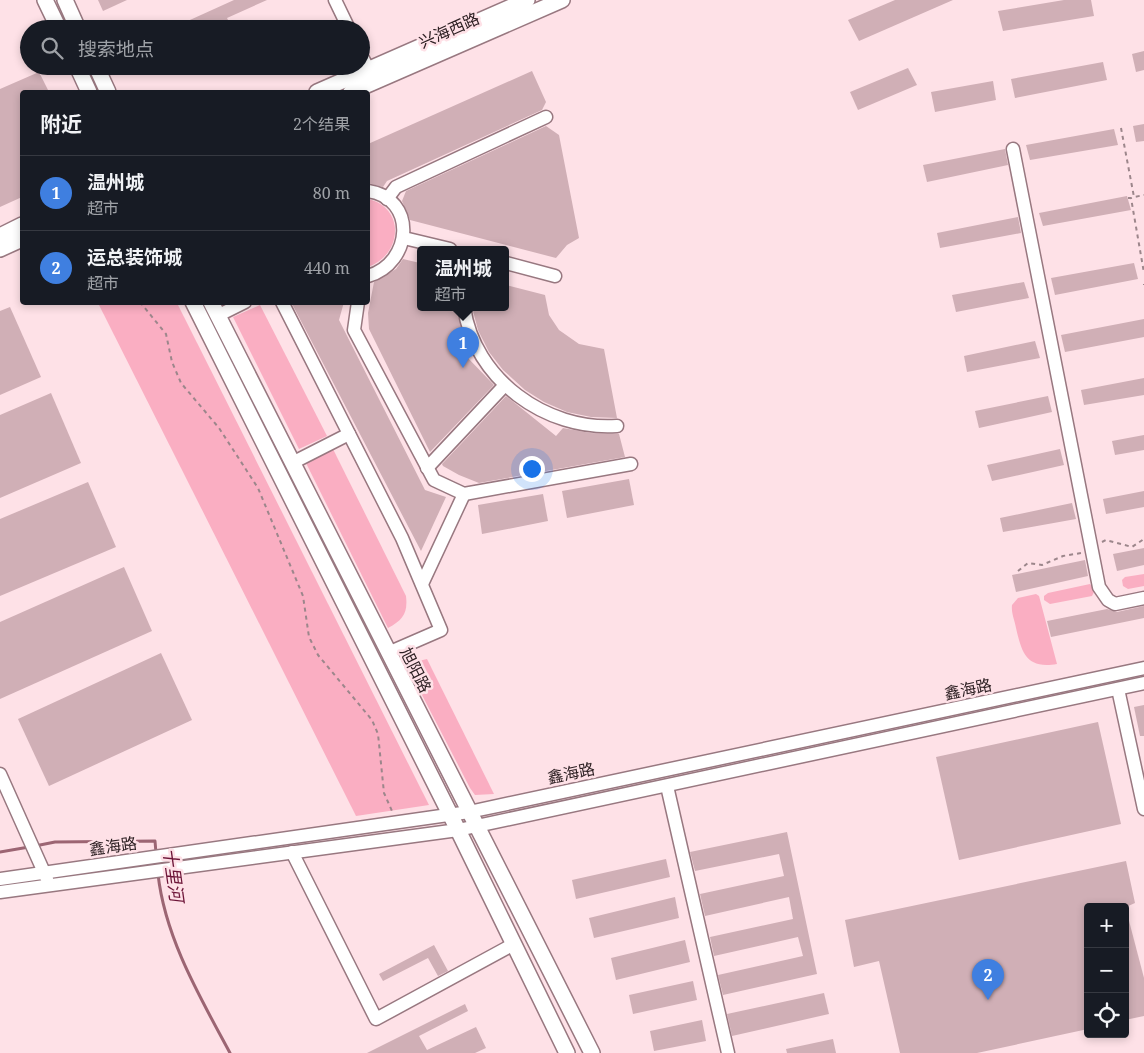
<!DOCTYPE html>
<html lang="zh">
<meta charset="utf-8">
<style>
body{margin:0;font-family:"Noto Serif","Noto Sans SC",serif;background:#242831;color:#f1f3f6}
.controls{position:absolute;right:15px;bottom:15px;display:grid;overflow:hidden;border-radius:5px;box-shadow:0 2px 8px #0003}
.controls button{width:45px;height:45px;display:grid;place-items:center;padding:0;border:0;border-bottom:1px solid #363941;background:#171b24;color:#f1f3f6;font:25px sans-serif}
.you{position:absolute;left:531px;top:468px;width:18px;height:18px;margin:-12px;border:4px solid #fff;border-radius:50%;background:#1a73e8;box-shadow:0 0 0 8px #1a73e833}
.badge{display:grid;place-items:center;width:32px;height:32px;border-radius:50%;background:#1a73e8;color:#fff;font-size:16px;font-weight:700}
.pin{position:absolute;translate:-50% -41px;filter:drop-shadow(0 1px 2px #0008)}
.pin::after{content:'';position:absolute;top:26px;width:18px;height:15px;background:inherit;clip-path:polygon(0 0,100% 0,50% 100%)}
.popup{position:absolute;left:417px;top:246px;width:92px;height:65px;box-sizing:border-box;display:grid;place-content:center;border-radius:5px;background:#171b24;filter:drop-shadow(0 1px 4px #0005);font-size:16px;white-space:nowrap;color:#9ea1a6}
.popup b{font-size:19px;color:#f1f3f6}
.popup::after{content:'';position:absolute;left:50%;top:100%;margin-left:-10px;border:10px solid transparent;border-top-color:#171b24}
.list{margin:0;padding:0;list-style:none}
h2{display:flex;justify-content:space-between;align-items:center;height:65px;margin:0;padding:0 20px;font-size:21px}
h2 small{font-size:16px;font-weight:400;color:#9ea1a6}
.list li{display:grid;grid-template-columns:32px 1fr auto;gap:15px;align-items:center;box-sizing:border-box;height:75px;padding:0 20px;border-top:1px solid #363941}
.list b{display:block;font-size:19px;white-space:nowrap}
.list p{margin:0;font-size:16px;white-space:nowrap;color:#9ea1a6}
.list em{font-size:16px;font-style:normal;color:#9ea1a6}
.icon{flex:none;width:28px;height:28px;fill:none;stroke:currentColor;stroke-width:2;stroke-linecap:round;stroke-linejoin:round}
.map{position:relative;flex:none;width:1144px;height:1053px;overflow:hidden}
.search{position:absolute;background:#171b24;box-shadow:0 2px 8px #0003;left:20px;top:20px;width:350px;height:55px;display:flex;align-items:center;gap:12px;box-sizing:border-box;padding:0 18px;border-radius:28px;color:#9ea1a6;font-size:19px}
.panel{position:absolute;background:#171b24;box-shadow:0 2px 8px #0003;left:20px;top:90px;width:350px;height:215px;border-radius:5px}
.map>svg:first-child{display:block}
</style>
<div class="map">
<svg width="1144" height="1053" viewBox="0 0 1144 1053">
<rect width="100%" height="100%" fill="#fee1e7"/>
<g fill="#faaec2">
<path d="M368 199C406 208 402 255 368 267Z"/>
<path d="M98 303H177L429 805 356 816Z"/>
<path d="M260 305 327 436 299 449 233 317Z"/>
<path d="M332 447 406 596C408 613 403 620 388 628L305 461Z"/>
<path d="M1144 574V586L1128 589 1123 586 1122 580 1125 577Z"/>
<path d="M1090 584 1095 590 1092 596 1050 604 1044 600V596L1048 593Z"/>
<path d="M1036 594 1039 596 1057 664C1027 669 1022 654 1016 628 1015 621 1011 613 1012 605L1018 598Z"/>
<path d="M427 659 494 794 475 795 470 788 406 664Z"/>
</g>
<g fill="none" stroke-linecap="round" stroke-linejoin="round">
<g stroke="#9c6573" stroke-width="3">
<path d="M35 846 55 842 155 841 156 853"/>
<path d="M0 852 29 847"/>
<path d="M158 874C165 938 200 997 230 1053"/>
</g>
</g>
<g fill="#d0afb6">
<path d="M98 0H127L103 11Z"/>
<path d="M234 0H267L227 18 230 24 219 29H170Z"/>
<path d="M895 0H953L859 41 848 20Z"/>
<path d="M1064 0H1091L1094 16 1003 31 998 11Z"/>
<path d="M1144 51V70L1136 72 1132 54Z"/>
<path d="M1103 62 1107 80 1015 98 1011 79Z"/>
<path d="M908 68 917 85 858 110 850 92Z"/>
<path d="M532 71 546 102 542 110 387 181 383 187 368 183V144Z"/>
<path d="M39 72 49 92H22V197L0 207V89Z"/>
<path d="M993 81 996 100 935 112 931 92Z"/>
<path d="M1144 124V141L1136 142 1133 126Z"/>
<path d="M546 126 559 135 579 238 567 245 556 258 410 220 402 201 406 191Z"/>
<path d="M1114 129 1118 145 1030 160 1026 145Z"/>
<path d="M1005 149 1008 165 927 182 923 165Z"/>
<path d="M1127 196 1131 210 1043 226 1039 213Z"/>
<path d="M1018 217 1021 233 940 248 937 233Z"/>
<path d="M403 259 420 263V307H456L465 341 462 344 469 351 465 355 494 385 430 452 369 329 368 313 374 282 396 269Z"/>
<path d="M1134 263 1138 279 1055 295 1051 278Z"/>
<path d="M1024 282 1029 298 956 312 952 295Z"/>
<path d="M506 285 545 295 549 315 559 330 579 344 604 349 617 418 591 417 567 412 544 402 525 390 503 370 489 352 478 330 472 307H506Z"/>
<path d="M291 302H344L339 320 425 490 446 497 421 551Z"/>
<path d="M10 307 41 377 0 395V311Z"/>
<path d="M1144 319V337L1065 352 1061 335Z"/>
<path d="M1035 341 1040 358 967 372 964 356Z"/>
<path d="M1144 378V395L1084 405 1081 390Z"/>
<path d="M51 393 81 463 0 498V415Z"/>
<path d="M506 396 556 436 563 428 590 433 619 434 625 457 479 483 459 475 443 466 442 464Z"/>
<path d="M1048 396 1052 412 979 428 975 411Z"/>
<path d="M1144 435V450L1115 455 1112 441Z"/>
<path d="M1060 449 1064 465 992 481 987 465Z"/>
<path d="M629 479 634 505 567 518 562 491Z"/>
<path d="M88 482 116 547 0 596V519Z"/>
<path d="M1144 491V507L1106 514 1103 499Z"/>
<path d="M543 494 548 521 482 534 478 505Z"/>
<path d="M1072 503 1076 519 1003 532 1000 518Z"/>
<path d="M1144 548V565L1117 571 1113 554Z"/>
<path d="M1085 560 1088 576 1016 592 1012 575Z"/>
<path d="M124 567 152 631 0 699V622Z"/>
<path d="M1144 606V618L1051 637 1047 621 1107 609 1117 612Z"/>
<path d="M161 653 192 720 49 786 18 719Z"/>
<path d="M1144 705V736H1140L1134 707Z"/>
<path d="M1098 722 1121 824 959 860 936 757Z"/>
<path d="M787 832 817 974 723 995 718 975 803 956 798 937 714 956 710 937 793 919 789 897 705 916 700 894 784 876 779 854 695 871 690 852Z"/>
<path d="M666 859 670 877 576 899 572 880Z"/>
<path d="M1126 861 1135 903 1126 907H1088V1029L977 1053H900L879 961 854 967 845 920Z"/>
<path d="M675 897 679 918 594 938 589 918Z"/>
<path d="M1125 917H1128L1144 978V1016L1125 1020Z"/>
<path d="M685 940 690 962 616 980 611 958Z"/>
<path d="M434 945 448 971 438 976 428 958 383 981 379 974Z"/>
<path d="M693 981 697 1000 633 1014 629 995Z"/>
<path d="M824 993 829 1014 732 1036 727 1014Z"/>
<path d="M465 1004 468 1011 419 1036 427 1050 476 1027 486 1048 475 1053H367Z"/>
<path d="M702 1020 706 1041 654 1051 650 1031Z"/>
<path d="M833 1039 836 1053H787L786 1049Z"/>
</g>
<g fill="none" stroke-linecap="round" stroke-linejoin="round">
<defs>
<g id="minor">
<path d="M335 0 349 29"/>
<path d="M361 55 369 70"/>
<path d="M1013 149 1099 587 1108 600 1115 604 1144 598"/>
<path d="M368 191C417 198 413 263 368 276"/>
<path d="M387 199 396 187 546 117"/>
<path d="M404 238 450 249"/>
<path d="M506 263 555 276"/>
<path d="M282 302 402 538 441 630 388 653"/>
<path d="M358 302 354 330 434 480 464 494 631 464"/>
<path d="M464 307C474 379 546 431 617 426"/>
<path d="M217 316 245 302"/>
<path d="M292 463 349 434"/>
<path d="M427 468 505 385"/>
<path d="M422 584 464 494"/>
<path d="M1118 689 1144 809"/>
<path d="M0 774 47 879"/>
<path d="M667 786 728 1053"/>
<path d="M292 852 376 1019 514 944"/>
<path d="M0 879 469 812 1144 668"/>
<path d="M0 892 458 830 1144 683"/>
</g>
<g id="major">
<path d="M45 0 59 29"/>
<path d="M65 0 78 29"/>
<path d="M77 66 89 92"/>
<path d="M96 66 108 92"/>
<path d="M317 92 527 0"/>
<path d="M351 92 562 0"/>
<path d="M0 236 22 225"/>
<path d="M0 249 22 239"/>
<path d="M193 302 458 830 567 1053"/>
<path d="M211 302 592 1053"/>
</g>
</defs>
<use href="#minor" stroke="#987880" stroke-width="15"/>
<use href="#major" stroke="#987880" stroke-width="18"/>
<g stroke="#9c868b" stroke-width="2" stroke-dasharray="4 4" stroke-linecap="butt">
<path d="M1121 128 1134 197 1144 195"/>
<path d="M1128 198H1131L1144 273"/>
<path d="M1144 284V285"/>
<path d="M140 302 166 334 172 362 181 383 219 428 258 488 303 596 309 637 318 655 372 720 378 734 384 793 392 811"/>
<path d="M1102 542 1106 540 1132 547 1144 539"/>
<path d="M1018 571 1028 563 1042 565 1063 556 1081 553"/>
</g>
<use href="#minor" stroke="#fff" stroke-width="12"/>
<use href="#major" stroke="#fff" stroke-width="15"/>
</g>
<g text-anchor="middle" stroke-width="5" stroke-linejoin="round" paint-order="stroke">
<g font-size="16" fill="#2d2023" stroke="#fee1e7">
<text transform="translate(449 30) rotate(-24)" y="6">兴海西路</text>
<text transform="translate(416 670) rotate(63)" y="6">旭阳路</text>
<text transform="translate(968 689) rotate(-12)" y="6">鑫海路</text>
<text transform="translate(571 773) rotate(-12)" y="6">鑫海路</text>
<text transform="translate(113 846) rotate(-8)" y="6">鑫海路</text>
</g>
<g font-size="18" font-style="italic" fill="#6d1538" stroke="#fee1e7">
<text transform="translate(173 875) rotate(82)" y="6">十里河</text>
</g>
</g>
</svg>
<div class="controls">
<button>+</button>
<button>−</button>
<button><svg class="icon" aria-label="locate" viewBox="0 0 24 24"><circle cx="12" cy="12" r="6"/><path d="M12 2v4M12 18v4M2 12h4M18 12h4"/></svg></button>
</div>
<div class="you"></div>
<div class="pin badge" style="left:463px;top:368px;background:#3f7fe0">1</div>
<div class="popup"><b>温州城</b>超市</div>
<div class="pin badge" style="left:988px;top:1000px;background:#3f7fe0">2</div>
<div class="search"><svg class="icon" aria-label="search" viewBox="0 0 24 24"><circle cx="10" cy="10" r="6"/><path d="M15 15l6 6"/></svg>搜索地点</div>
<section class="panel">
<h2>附近<small>2个结果</small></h2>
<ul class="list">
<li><span class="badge" style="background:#3f7fe0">1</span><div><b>温州城</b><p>超市</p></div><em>80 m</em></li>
<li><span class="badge" style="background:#3f7fe0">2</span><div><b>运总装饰城</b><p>超市</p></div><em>440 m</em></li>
</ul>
</section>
</div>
